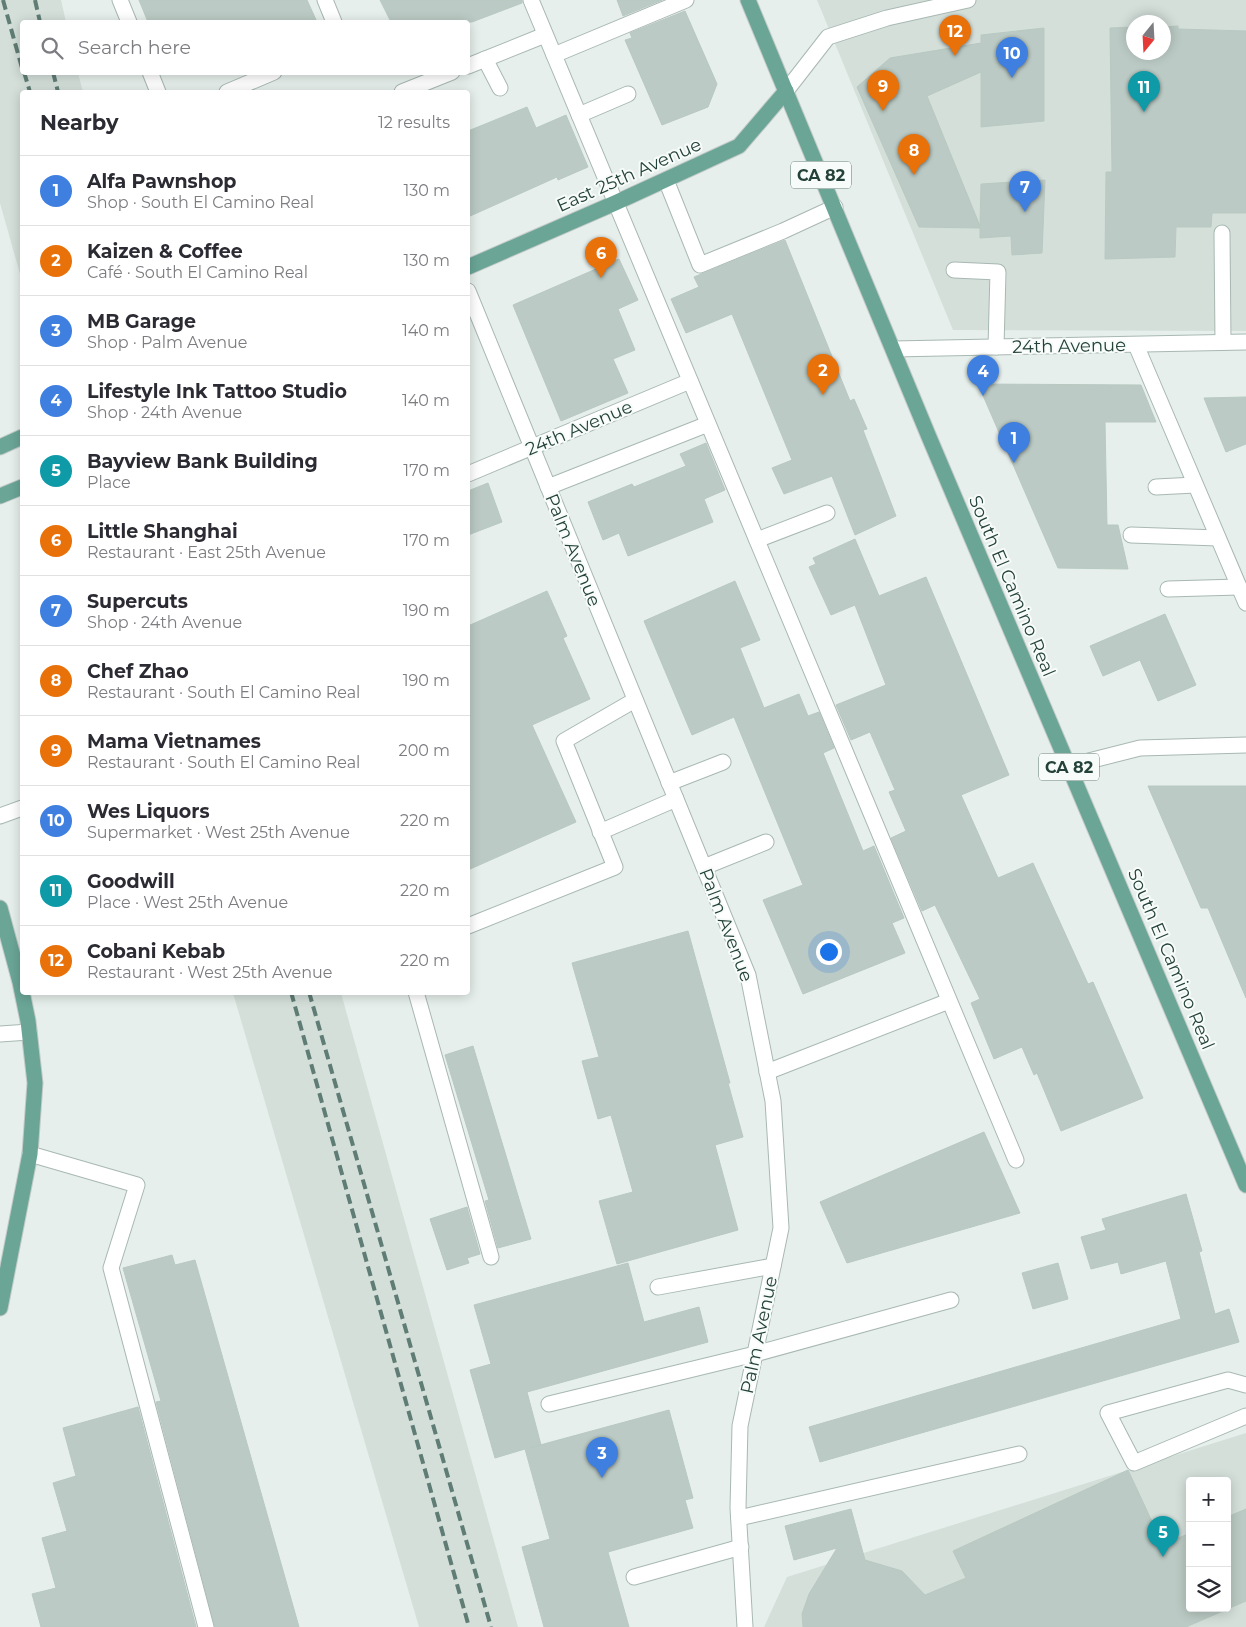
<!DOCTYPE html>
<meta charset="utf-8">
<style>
body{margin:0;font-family:Montserrat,sans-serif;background:#f7f7f7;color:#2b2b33}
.controls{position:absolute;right:15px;bottom:15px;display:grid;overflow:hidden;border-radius:5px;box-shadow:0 2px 12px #0003}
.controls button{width:45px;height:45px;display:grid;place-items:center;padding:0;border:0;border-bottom:1px solid #e1e1e2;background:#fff;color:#2b2b33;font:25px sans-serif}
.compass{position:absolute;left:1126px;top:15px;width:45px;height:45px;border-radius:50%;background:#fff;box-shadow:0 2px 12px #0003;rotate:198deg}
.you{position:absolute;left:828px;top:951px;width:18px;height:18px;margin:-12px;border:4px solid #fff;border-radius:50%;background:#1a73e8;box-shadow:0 0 0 8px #1a73e833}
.badge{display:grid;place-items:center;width:32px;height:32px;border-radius:50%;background:#855347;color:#fff;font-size:16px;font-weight:700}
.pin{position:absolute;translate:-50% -41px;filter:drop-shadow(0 1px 2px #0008)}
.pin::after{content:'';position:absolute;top:26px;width:18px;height:15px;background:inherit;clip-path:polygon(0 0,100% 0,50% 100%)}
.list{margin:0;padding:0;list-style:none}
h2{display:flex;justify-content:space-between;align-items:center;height:65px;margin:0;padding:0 20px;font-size:21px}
h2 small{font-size:16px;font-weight:400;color:#7c7c81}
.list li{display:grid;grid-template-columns:32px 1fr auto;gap:15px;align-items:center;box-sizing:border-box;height:70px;padding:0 20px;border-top:1px solid #e1e1e2}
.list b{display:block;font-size:19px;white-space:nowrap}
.list p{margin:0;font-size:16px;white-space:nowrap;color:#7c7c81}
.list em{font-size:16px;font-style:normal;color:#7c7c81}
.icon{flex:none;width:28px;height:28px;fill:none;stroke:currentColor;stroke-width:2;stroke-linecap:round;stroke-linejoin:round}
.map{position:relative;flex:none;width:1246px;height:1627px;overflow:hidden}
.search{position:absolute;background:#fff;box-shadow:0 2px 12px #0003;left:20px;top:20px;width:450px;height:55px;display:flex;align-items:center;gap:12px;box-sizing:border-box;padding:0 18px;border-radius:5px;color:#7c7c81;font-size:19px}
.panel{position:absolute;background:#fff;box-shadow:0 2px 12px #0003;left:20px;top:90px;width:450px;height:905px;border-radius:5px}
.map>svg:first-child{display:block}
</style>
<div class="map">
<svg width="1246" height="1627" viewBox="0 0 1246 1627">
<rect width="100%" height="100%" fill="#e6efeb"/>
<g fill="#d4dfda" fill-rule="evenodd">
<path d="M0 0H61L66 22H22V72L78 73 83 92H22V281L0 203Z"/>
<path d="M817 0H1246V331L953 330ZM1134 22H1164V52H1134Z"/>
<path d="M233 993H341L518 1627H419Z"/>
<path d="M1246 1433V1627H764L787 1577ZM1190 1481H1227V1608H1190Z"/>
</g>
<g fill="#bbcac4" stroke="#b8c9c2">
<path d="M139 0H307L317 22H148Z"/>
<path d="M380 0H522V3L472 22H391Z"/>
<path d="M617 0H662L623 16Z"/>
<path d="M685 11 717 84 708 107 662 125 625 40 632 38 630 33Z"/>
<path d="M1178 26V29L1246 31V213H1212L1211 227H1176L1175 257 1105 259 1106 172H1112L1110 28 1134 27V52H1164V27Z"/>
<path d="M1044 28V121L981 127V72L927 96 980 226 981 184 1045 180 1042 253 1012 255 1011 236 980 238V228L919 227 857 87 890 58 981 43V35Z"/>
<path d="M527 107 536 128 566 115 588 167 558 180 557 177 468 217V131Z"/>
<path d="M785 240 850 401 854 399 867 429 863 430 896 516 855 535 832 476 784 494 772 468 792 460 732 314 686 333 671 299 699 287 694 277Z"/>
<path d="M619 259 638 300 618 309 635 350 613 359 628 393 561 421 513 305Z"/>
<path d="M978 384 1141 385 1156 422H1105L1107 525H1118L1128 569 1058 568Z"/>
<path d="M1246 397V444L1226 452 1204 398Z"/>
<path d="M706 443 725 490 704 499 713 522 628 556 619 533 603 540 588 502 632 484 634 487 686 466 680 454Z"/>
<path d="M488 483 502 522 468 535V491Z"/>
<path d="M855 539 879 596 926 577 1009 775 961 795 998 878 1033 863 1088 984 1093 982 1143 1098 1061 1131 1037 1073 1034 1075 1022 1047 994 1059 971 1003 980 999 935 905 922 911 891 838 906 831 889 792 895 790 870 732 851 740 836 705 886 685 855 605 831 615 809 567 816 564 813 558Z"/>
<path d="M735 581 760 640 740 648 764 708 799 694 808 716 819 712 834 748 823 753 863 851 874 846 904 918 892 923 905 953 803 994 763 900 803 885 734 717 692 735 644 621Z"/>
<path d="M547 591 567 636 563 638 590 699 532 725 576 822 468 870V626Z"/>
<path d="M1165 614 1196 685 1158 701 1140 660 1103 676 1090 646Z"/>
<path d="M1148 786H1246V998L1208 908H1201Z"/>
<path d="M688 931 730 1083H728L743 1137 715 1145 738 1230 617 1264 599 1201 633 1192 611 1115 598 1119 582 1061 599 1057 572 963Z"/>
<path d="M473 1046 531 1239 498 1248 485 1201 489 1200 445 1055Z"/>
<path d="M984 1132 1020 1213 847 1263 820 1202Z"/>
<path d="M1186 1194 1202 1251 1199 1252 1215 1314 1229 1309 1239 1342 820 1462 809 1427 1181 1319 1166 1261 1121 1274 1118 1262 1091 1269 1081 1237 1106 1230 1102 1219Z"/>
<path d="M467 1207 480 1254 467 1258 469 1263 447 1270 430 1219Z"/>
<path d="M172 1255 175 1265 195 1260 299 1627H215L156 1402 161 1401 123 1268Z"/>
<path d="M628 1263 644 1322 699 1307 708 1342 527 1392 541 1445 529 1448 669 1410 693 1498 685 1500 693 1528 608 1552 629 1627H544L522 1547 550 1539 525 1449 495 1458 470 1370 491 1364 474 1305Z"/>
<path d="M1058 1263 1068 1299 1033 1309 1022 1273Z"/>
<path d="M138 1407 196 1627H41L32 1594 56 1588 42 1538 67 1531 53 1483 76 1476 63 1428Z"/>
<path d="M1128 1470 1163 1545 1190 1533V1608H1227V1517L1246 1509V1601L1186 1627H803L802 1614 809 1594 837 1548 794 1560 785 1526 851 1509 865 1560 902 1571 925 1595 966 1578 953 1551Z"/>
</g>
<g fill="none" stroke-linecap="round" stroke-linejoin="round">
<defs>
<g id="minor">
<path d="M120 0 129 22"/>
<path d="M325 0 334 22"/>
<path d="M531 0 1016 1160"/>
<path d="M554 55 686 0"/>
<path d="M485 59 500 88"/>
<path d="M468 66 545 35"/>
<path d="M150 72 158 92"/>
<path d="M786 91 828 37 887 18 968 0"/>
<path d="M227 92 274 72"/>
<path d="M402 92 452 72"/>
<path d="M579 115 628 94"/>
<path d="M666 180 700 265 783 231 835 207"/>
<path d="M1222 233 1223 342"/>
<path d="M954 270 998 272 996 347"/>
<path d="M468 291 748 975 773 1101 781 1228 740 1426 738 1508 745 1627"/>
<path d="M1136 345 1246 603"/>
<path d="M893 349 1246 342"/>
<path d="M468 474 690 381"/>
<path d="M548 487 708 424"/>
<path d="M1156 487 1195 485"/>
<path d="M1131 535 1218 538"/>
<path d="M757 540 827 513"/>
<path d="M1168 589 1239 587"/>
<path d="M1069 766 1140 748 1246 745"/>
<path d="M669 783 723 762"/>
<path d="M0 816 22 808"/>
<path d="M600 832 676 799"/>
<path d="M704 867 766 842"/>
<path d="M468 926 615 867 564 741 635 700"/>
<path d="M416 992 491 1257"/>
<path d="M0 1034 29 1032"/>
<path d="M767 1072 949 1001"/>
<path d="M30 1154 137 1185 111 1268 206 1627"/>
<path d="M658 1287 773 1266"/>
<path d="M1246 1385 1228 1380 1108 1413 1134 1463 1246 1416"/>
<path d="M549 1404 755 1354 951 1300"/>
<path d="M739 1518 1019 1454"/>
<path d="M634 1577 741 1547"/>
</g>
<g id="major">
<path d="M748 0 929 437 1246 1185"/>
<path d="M468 267 615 203 739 146 786 91"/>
<path d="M0 447 22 437"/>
<path d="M0 496 22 487"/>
<path d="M0 908 20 982 28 1021 35 1083 30 1154 0 1308"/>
</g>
</defs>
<use href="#minor" stroke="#a8b8b2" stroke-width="17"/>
<use href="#major" stroke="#c2cac8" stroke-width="17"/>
<use href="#minor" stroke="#fff" stroke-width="15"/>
<use href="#major" stroke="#6aa596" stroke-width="15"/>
<g stroke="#5f7d75" stroke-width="4" stroke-dasharray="10 5" stroke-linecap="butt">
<path d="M3 0 22 68"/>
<path d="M35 0 40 22"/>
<path d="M24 72 30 92"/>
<path d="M53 72 58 92"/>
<path d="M291 992 469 1627"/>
<path d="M309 992 491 1627"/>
</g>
</g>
<g text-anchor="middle" stroke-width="4" stroke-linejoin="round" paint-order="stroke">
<g fill="#f7fbf9" stroke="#637a73" stroke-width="1">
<rect x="791" y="161.5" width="60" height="27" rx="4"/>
<rect x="1039" y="753.5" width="60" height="27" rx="4"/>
</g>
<g font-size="16" font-weight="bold" fill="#24423a">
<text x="821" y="181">CA 82</text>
<text x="1069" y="773">CA 82</text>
</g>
<g font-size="18" fill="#24423a" stroke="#f7fbf9">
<text transform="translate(629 175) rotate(-24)" y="6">East 25th Avenue</text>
<text transform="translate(1069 346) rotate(-1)" y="6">24th Avenue</text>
<text transform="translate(579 428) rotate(-23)" y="6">24th Avenue</text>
<text transform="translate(573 550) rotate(68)" y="6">Palm Avenue</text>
<text transform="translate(1012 586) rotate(67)" y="6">South El Camino Real</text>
<text transform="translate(726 925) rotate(69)" y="6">Palm Avenue</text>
<text transform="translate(1171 959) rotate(67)" y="6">South El Camino Real</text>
<text transform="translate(759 1335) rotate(-78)" y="6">Palm Avenue</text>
</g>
</g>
</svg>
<div class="controls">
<button>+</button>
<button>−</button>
<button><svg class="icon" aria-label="layers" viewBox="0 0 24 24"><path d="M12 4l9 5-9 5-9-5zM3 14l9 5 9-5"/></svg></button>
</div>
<svg class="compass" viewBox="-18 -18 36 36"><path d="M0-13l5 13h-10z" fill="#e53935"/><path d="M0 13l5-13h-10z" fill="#7c7c81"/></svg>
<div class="you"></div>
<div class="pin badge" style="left:1014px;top:463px;background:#3f7fe0">1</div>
<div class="pin badge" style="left:823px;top:395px;background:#e8710a">2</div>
<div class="pin badge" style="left:602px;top:1478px;background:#3f7fe0">3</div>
<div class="pin badge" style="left:983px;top:396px;background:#3f7fe0">4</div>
<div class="pin badge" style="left:1163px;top:1557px;background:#0f9aa8">5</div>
<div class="pin badge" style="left:601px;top:278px;background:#e8710a">6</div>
<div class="pin badge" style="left:1025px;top:212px;background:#3f7fe0">7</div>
<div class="pin badge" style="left:914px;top:175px;background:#e8710a">8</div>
<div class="pin badge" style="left:883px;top:111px;background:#e8710a">9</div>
<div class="pin badge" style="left:1012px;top:78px;background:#3f7fe0">10</div>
<div class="pin badge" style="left:1144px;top:112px;background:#0f9aa8">11</div>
<div class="pin badge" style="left:955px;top:56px;background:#e8710a">12</div>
<div class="search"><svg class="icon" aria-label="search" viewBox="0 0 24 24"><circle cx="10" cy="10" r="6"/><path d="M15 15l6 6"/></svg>Search here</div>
<section class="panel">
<h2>Nearby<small>12 results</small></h2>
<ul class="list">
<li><span class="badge" style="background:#3f7fe0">1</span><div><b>Alfa Pawnshop</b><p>Shop · South El Camino Real</p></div><em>130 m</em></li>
<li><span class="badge" style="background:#e8710a">2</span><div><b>Kaizen &amp; Coffee</b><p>Café · South El Camino Real</p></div><em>130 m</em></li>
<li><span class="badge" style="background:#3f7fe0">3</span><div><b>MB Garage</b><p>Shop · Palm Avenue</p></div><em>140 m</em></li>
<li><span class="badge" style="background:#3f7fe0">4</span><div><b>Lifestyle Ink Tattoo Studio</b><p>Shop · 24th Avenue</p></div><em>140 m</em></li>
<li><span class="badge" style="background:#0f9aa8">5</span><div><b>Bayview Bank Building</b><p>Place</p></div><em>170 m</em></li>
<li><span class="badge" style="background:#e8710a">6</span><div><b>Little Shanghai</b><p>Restaurant · East 25th Avenue</p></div><em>170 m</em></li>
<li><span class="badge" style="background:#3f7fe0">7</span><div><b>Supercuts</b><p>Shop · 24th Avenue</p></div><em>190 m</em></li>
<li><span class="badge" style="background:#e8710a">8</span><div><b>Chef Zhao</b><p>Restaurant · South El Camino Real</p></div><em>190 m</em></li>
<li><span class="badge" style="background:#e8710a">9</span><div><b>Mama Vietnames</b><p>Restaurant · South El Camino Real</p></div><em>200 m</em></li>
<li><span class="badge" style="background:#3f7fe0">10</span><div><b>Wes Liquors</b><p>Supermarket · West 25th Avenue</p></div><em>220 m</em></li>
<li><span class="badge" style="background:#0f9aa8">11</span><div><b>Goodwill</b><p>Place · West 25th Avenue</p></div><em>220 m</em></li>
<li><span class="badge" style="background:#e8710a">12</span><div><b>Cobani Kebab</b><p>Restaurant · West 25th Avenue</p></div><em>220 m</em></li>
</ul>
</section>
</div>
